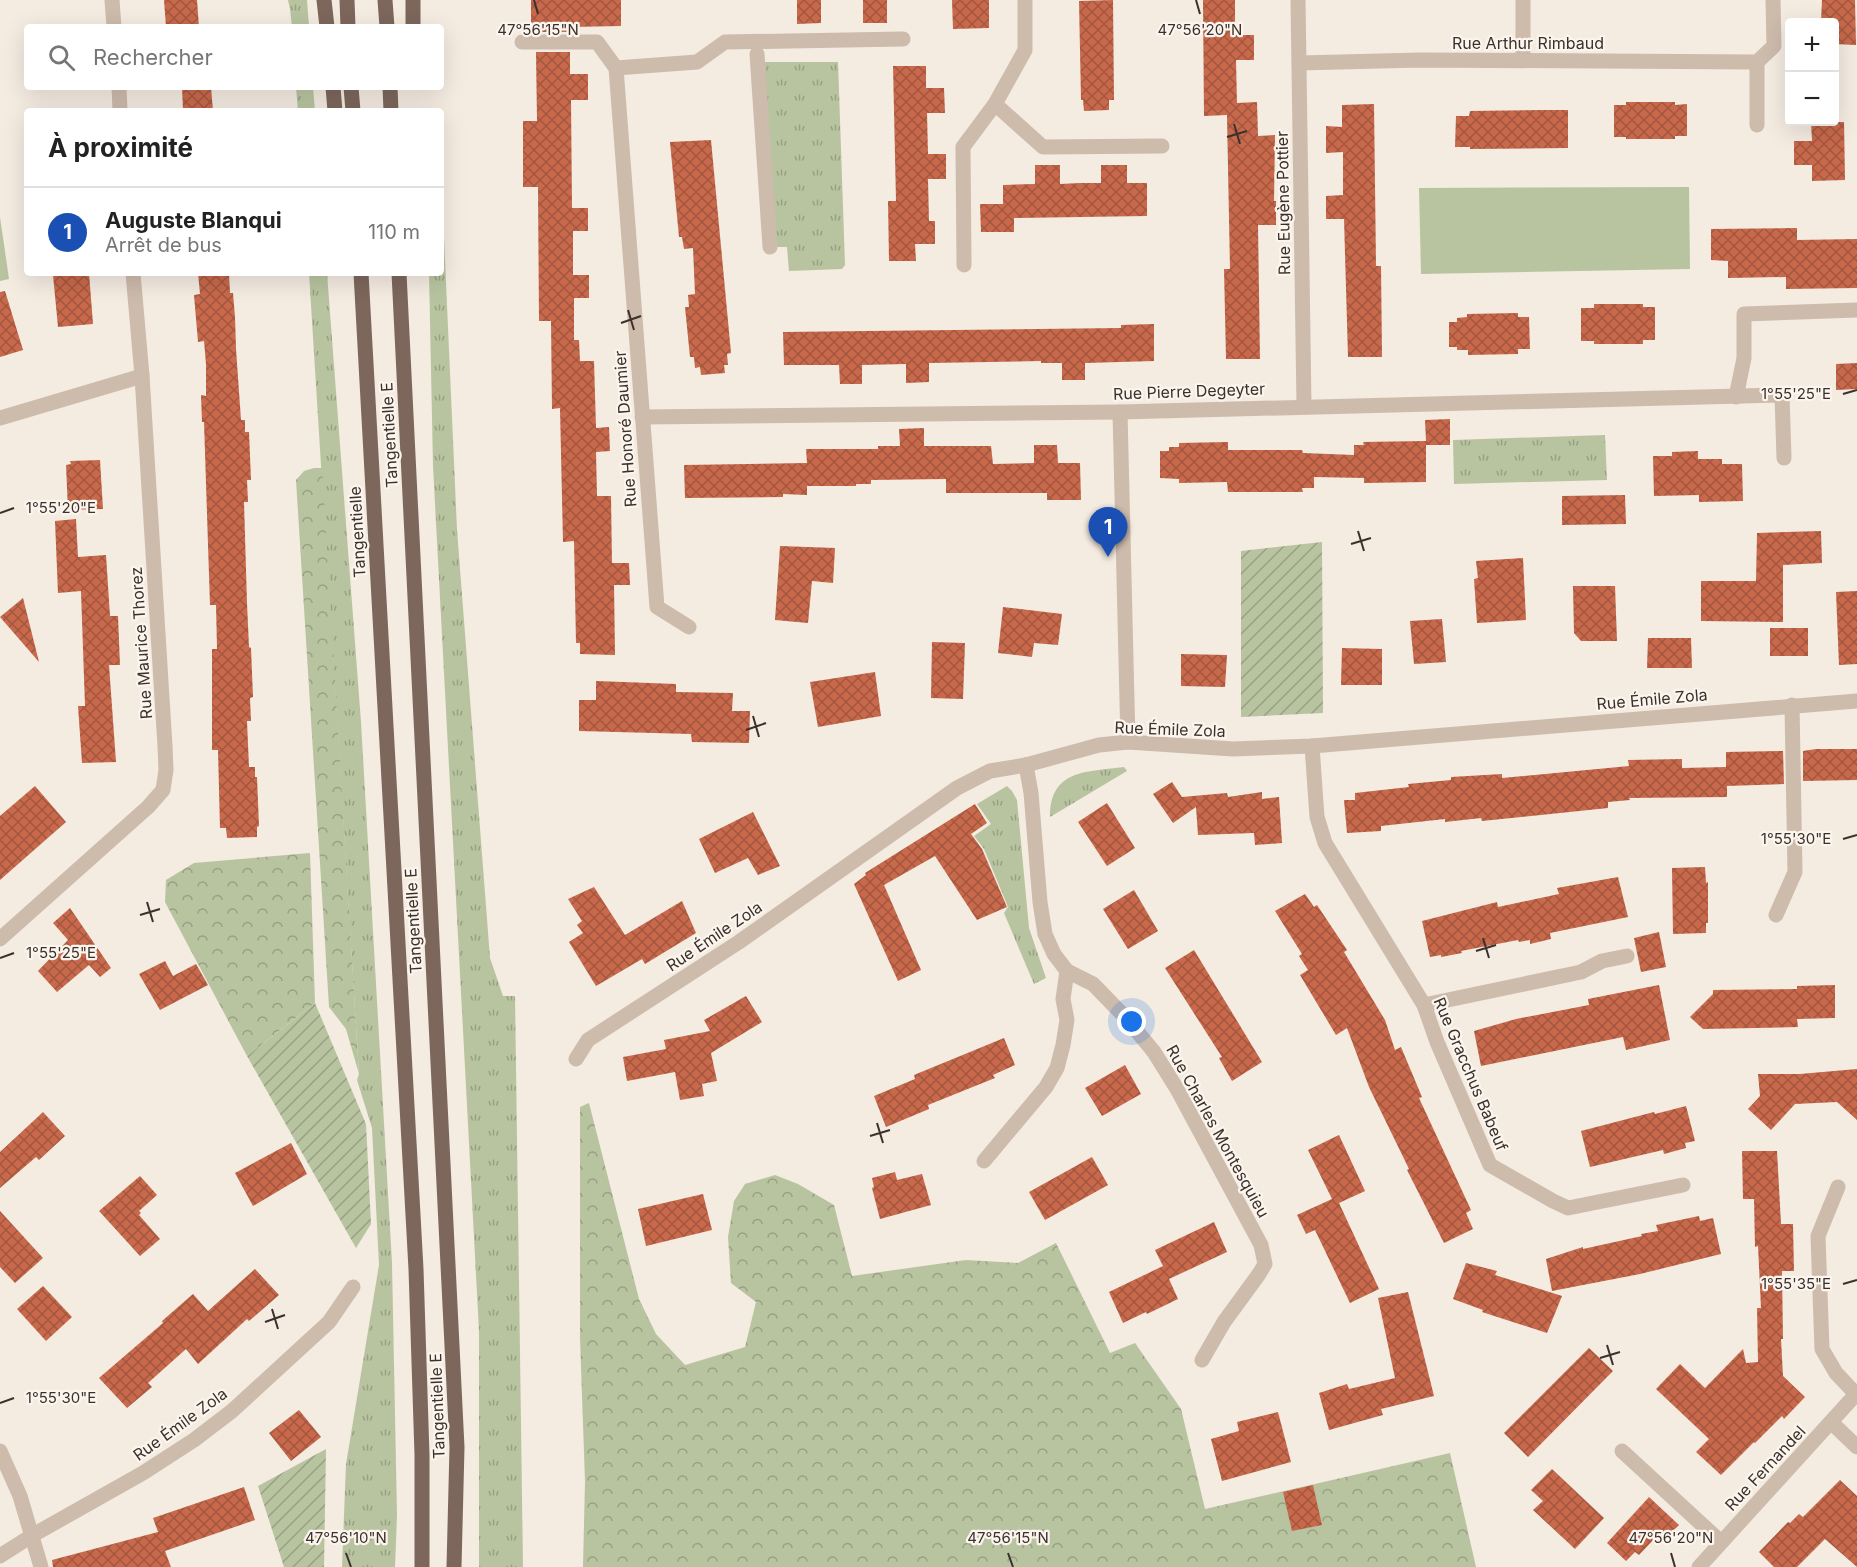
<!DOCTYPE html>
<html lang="fr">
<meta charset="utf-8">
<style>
body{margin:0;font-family:Inter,sans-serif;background:#f2f2f2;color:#222}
.controls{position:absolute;right:18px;top:18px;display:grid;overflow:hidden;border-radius:6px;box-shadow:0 6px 24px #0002}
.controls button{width:54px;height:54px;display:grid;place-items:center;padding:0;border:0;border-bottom:2px solid #e0e0e0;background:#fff;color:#222;font:30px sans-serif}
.you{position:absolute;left:1132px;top:1022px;width:21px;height:21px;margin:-15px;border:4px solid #fff;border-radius:50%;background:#1a73e8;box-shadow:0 0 0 9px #1a73e833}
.badge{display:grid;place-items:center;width:39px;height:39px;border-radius:50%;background:#1a73e8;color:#fff;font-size:20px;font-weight:700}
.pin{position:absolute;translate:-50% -50px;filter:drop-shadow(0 2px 3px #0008)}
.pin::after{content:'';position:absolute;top:32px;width:21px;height:18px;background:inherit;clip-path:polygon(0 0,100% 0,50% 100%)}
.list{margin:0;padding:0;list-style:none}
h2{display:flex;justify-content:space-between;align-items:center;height:78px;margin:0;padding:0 24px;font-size:26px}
h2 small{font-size:20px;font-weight:400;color:#767676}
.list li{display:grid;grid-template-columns:39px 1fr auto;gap:18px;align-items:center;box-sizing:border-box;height:90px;padding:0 24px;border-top:2px solid #e0e0e0}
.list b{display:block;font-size:22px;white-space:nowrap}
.list p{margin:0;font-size:20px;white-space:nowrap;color:#767676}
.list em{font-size:20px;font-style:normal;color:#767676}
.icon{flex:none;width:33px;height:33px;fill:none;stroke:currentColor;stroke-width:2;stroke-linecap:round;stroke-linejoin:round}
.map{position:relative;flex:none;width:1857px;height:1567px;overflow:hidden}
.search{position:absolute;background:#fff;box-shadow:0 6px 24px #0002;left:24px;top:24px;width:420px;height:66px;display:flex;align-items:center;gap:15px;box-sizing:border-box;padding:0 21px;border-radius:6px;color:#767676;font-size:22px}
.panel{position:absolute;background:#fff;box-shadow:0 6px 24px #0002;left:24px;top:108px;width:420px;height:168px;border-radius:6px}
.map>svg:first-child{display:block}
</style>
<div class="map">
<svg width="1857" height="1567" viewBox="0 0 1857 1567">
<defs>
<pattern id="grass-tufts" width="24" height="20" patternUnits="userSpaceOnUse" patternTransform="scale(1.5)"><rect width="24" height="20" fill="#b8c4a0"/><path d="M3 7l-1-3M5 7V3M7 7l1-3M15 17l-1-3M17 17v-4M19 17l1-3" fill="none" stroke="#97a083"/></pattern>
<pattern id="forest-crowns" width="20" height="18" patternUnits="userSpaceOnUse" patternTransform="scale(1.5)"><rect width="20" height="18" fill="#b8c4a0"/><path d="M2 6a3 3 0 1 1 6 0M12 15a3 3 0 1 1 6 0" fill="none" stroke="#97a083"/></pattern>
<pattern id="garden-furrows" width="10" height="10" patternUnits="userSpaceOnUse" patternTransform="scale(1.5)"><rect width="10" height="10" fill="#b8c4a0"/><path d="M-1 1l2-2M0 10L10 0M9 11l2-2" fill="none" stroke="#97a083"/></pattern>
<pattern id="building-cross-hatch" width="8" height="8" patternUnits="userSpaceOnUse" patternTransform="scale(1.5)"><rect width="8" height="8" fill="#c8694b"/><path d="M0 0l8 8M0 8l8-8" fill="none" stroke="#a4573f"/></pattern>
</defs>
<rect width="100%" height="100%" fill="#f4ebe1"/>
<g fill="url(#grass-tufts)">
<path d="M288 0H307L309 27H292L290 9Z"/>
<path d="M764 62H838L845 265 842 269 789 271 787 247H775Z"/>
<path d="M296 87H313L315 111H298Z"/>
<path d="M441 170 457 530 490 958 503 996H515L523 1567H479V1331L433 466 429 273H441Z"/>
<path d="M309 273H327L361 722 392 1263 397 1515 395 1567H342L346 1464 379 1265 372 1128 357 1080 359 1074Z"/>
<path d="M1605 435 1607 480 1454 484 1453 440Z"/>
<path d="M1124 767 1127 771 1050 817C1050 769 1087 772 1124 767Z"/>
<path d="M1007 786 1012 791 1017 800 1029 928 1046 978 1034 984 1004 913 1008 907 984 849 974 836 991 824 977 804Z"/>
</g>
<g fill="url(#forest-crowns)">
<path d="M314 468H322L359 1074 346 1029 329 1007 296 480 304 471Z"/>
<path d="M310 853 315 1003 247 1056 165 902 166 880 194 863Z"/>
<path d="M589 1103 639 1299 656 1334 685 1365 745 1347 756 1302 731 1283 728 1237 734 1201 745 1184 775 1175 798 1184 834 1205 852 1276 966 1260 1018 1263 1056 1243 1110 1353 1135 1343 1181 1409 1205 1509 1450 1453 1476 1567H583L585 1481 580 1338V1107Z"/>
</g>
<g fill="#b8c4a0">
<path d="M1689 187 1690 269 1421 274 1419 188Z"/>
<path d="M0 217 9 279 0 281Z"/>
</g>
<g fill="url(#garden-furrows)">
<path d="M1322 542 1323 713 1241 717V551Z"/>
<path d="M315 1003 366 1124 371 1224 356 1248 247 1056Z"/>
<path d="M326 1449 324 1567H284L258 1486Z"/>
</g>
<g fill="url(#building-cross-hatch)">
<path d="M164 0H197L199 27H166Z"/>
<path d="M531 0H621V26L570 27V32H536V28H531Z"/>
<path d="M797 0H821V23L797 24Z"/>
<rect x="863" y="0" width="24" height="23"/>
<path d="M952 0H989V28L953 29Z"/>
<path d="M1113 0 1114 100H1109V110L1084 111 1083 100H1081L1079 1Z"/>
<path d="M1203 0H1235V35H1254V60H1236L1237 103 1257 102 1258 136 1275 135 1274 201H1276V225H1258L1260 359H1226L1224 269H1230L1227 115 1204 116Z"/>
<path d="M1822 0H1855L1856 45 1834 44V22H1821Z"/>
<path d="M536 52H570V74H588V100H571L572 208H588V231H573V275H589V298H574V340H579L580 361H594L596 428 609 427 610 451 596 452 597 496H611L612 563H629L630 585H614L615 655 580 654V643H576L574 541 563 542 560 408 552 409 551 321H539L538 187H523V121H537Z"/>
<path d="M893 66H926V88H944L945 113H927L928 154H946V179H928L929 221H935V244H915L916 261H889L888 201H896Z"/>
<path d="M182 87H211L213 111H183Z"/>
<path d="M1626 102H1675V105L1687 104V136H1675V139H1626V137H1614V105H1626Z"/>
<path d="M1374 104 1376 266H1381L1382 357H1348L1344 219H1326V196L1343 195V152L1326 153V126L1342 127V105Z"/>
<path d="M1543 110H1568V148L1470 149V147H1455L1456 116H1469L1470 111Z"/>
<path d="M1811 122H1844L1845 180 1812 181V165H1794V141H1812Z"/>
<path d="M711 140 731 353 727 354 728 365H724L725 373 701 375 700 367 695 368 694 357H690L685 307H689L688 295 695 294 693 248 684 249 682 237H679L670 142Z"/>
<path d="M1035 165H1060V184L1080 183H1101V165H1127V183H1147V216L1014 218V232H981L980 204H1003V185L1035 184Z"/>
<path d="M1797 228V240L1857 239V288L1786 289V277L1728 278V261L1711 260V229Z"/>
<path d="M89 273 93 324 58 327 53 275Z"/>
<path d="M198 273H229L230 293H233L235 317 236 349 241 420H245V432H249L251 480H247L248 502H244L247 603 249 647 251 648 253 697 250 698 251 721H247L249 767H255V777H257L259 826 257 827V837L227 838 226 828H220L218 750H212V649H217L216 605H210L204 422H202L201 395 206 396V364L204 341 198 342 194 295 200 294Z"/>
<path d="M5 291 23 350 0 357V292Z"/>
<path d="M1594 304H1643V307H1655V340H1643V344H1594V341H1581V308H1594Z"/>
<path d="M1518 313V317H1529L1530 349H1518V354L1468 355V350H1457V347H1449V322H1457V318L1467 317V314Z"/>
<path d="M1154 324V361L1085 363V380H1062V363H1041V361L929 363V382L906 383V364L862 365V384H840L839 365H784L783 332 1121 328V325Z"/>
<path d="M1857 363V389L1836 390V364Z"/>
<path d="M1450 419V445H1426V482L1364 483V478L1314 477V488H1302L1303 492H1228L1227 482 1179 483V479L1160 478V451H1169V447H1179V443L1228 442V450H1302L1303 453 1354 455V445H1364L1363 442 1426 441 1425 420Z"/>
<path d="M924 428V446H991L993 464 1034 463V445H1057L1058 463H1080L1081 500H1047V493H946V479L871 480V484H856V486H807V495L783 494V497L685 498 684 465 807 463 806 449H878V446H900L899 429Z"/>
<path d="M1698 451V459H1722V464H1742L1743 501 1699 502V495L1654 496 1653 456H1672V452Z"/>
<path d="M100 460 103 509 68 510 66 465 71 464 70 461Z"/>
<path d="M1625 495 1626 524 1562 525V496Z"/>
<path d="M76 519 78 557 106 555 110 616H118L120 665H109L116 762 82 763 78 706H85L81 591 58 593 55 521Z"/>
<path d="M1821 531 1822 563 1783 565V622L1701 621V581H1756L1757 533Z"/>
<path d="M780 546 835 548 833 583 812 581 808 623 775 620Z"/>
<path d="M1523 558 1526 620 1477 623 1474 579 1478 578 1476 561Z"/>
<path d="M1573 586H1615L1617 641H1581L1574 633Z"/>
<path d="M1857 591V664L1839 665 1836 592Z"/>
<path d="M23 598 39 662 0 617Z"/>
<path d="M1003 607 1062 614 1058 645 1034 643 1032 657 998 653Z"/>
<path d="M1442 619 1446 662 1414 664 1410 621Z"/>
<rect x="1770" y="628" width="38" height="28"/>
<path d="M1648 638H1691L1692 668H1647Z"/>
<path d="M932 642 965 643 963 699 931 698Z"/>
<path d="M1342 648 1382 649V685H1341Z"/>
<path d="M1181 654 1227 655 1225 687 1181 686Z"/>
<path d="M875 672 881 716 818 727 810 682Z"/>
<path d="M596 681 676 684V692L733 693 732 711H750L749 743 692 742 691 734 579 731V700H596Z"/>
<path d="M1816 749H1857V780L1803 781V751Z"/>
<path d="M1783 751 1784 784 1727 786V797L1629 798 1630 800 1608 802V808L1482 821 1481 818 1445 822V819L1381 826V831L1347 833 1344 800H1355V793L1409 787 1408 784 1451 780V777L1502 774V778L1629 766 1628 760 1682 759V768L1726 767V752Z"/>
<path d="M1172 782 1182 797 1227 793 1228 797 1262 792V799L1279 797 1282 843 1255 845 1254 833 1198 835 1196 807 1173 823 1153 794Z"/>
<path d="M35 786 66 822 0 880V816Z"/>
<path d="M1107 803 1135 848 1107 866 1078 822Z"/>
<path d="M975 804 987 823 971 834 982 849 1007 907 977 920 935 856 884 885 921 970 898 981 854 884 866 875 865 873Z"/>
<path d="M753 812 780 866 758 875 748 858 715 873 699 839Z"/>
<path d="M1705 867 1706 883 1708 882V923H1706V933L1673 934 1672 868Z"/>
<path d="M1618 877 1628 917 1550 933 1551 939 1530 944V940L1519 942 1518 940 1461 951 1462 953 1441 957V955L1430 957 1422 921 1497 902 1498 907 1559 894 1557 888Z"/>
<path d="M594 887 625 935 682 901 696 933 645 964 642 959 596 986 569 942 583 933 577 925 582 921 568 899Z"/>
<path d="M1134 890 1158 931 1128 949 1103 909Z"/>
<path d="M1305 894 1314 907 1317 905 1347 950 1344 952 1385 1020 1395 1050 1401 1047 1422 1097 1419 1098 1471 1210 1466 1213 1473 1229 1444 1243 1407 1170 1409 1169 1369 1087 1347 1028 1336 1035 1300 975 1308 970 1299 956 1302 954 1275 911Z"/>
<path d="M70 908 111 968 100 977 89 965 57 992 38 971 68 940 53 923Z"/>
<path d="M1659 932 1666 967 1641 972 1634 938Z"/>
<path d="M1194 950 1262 1062 1232 1081 1219 1058 1222 1057 1165 968Z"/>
<path d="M165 961 173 976 196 964 208 985 160 1010 139 974Z"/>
<path d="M1659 985 1670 1040 1626 1050 1623 1037 1481 1066 1474 1031 1516 1019 1589 1005 1588 999Z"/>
<path d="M1835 985V1018L1797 1019 1798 1027 1703 1029 1690 1017 1713 994V990L1797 989V986Z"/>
<path d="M746 996 762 1022 711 1053 717 1081 702 1084 704 1096 680 1100 675 1072 627 1081 623 1057 666 1049 664 1040 710 1031 704 1020Z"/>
<path d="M1004 1038 1015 1065 993 1075 995 1078 928 1105 929 1109 886 1127 874 1096 915 1079 914 1075Z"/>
<path d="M1125 1065 1141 1094 1102 1116 1085 1088Z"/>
<path d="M1857 1069V1120L1837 1102 1795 1104 1771 1130 1748 1109 1760 1096 1758 1074H1800Z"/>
<path d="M1686 1106 1695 1141 1685 1143 1686 1148 1664 1154 1663 1150 1590 1167 1581 1131 1654 1112 1655 1114Z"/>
<path d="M43 1112 65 1136 39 1160 36 1157 0 1188V1152Z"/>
<path d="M1339 1135 1365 1191 1339 1203 1379 1289 1350 1303 1315 1230 1306 1234 1297 1215 1332 1199 1308 1150Z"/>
<path d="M291 1143 307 1174 253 1206 235 1173Z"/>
<path d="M1742 1151H1777L1781 1224H1793L1794 1271H1782L1783 1339H1781L1783 1376 1805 1397 1784 1419 1782 1416 1755 1443 1754 1442 1721 1475 1696 1452 1709 1439 1656 1389 1680 1364 1705 1388 1743 1349 1746 1363 1758 1362 1757 1308H1761L1758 1246 1755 1247 1754 1199H1743Z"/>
<path d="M1092 1157 1108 1185 1045 1220 1029 1192Z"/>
<path d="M895 1172 897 1180 922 1174 931 1205 880 1219 872 1188 874 1187 872 1178Z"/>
<path d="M140 1176 157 1195 139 1211 141 1213 139 1215 160 1239 140 1256 99 1211Z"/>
<path d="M703 1194 712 1230 646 1246 638 1209Z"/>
<path d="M0 1211 43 1258 15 1283 0 1267Z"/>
<path d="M1699 1216 1700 1221 1713 1218 1721 1254 1640 1274 1552 1291 1546 1259 1583 1247V1249L1642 1236 1641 1234 1658 1231 1656 1225Z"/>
<path d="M1214 1222 1227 1252 1169 1279 1178 1299 1147 1314 1146 1312 1123 1323 1109 1292 1163 1266 1155 1250Z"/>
<path d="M1466 1263 1497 1271 1495 1275 1562 1296 1547 1333 1482 1312 1483 1310 1453 1299Z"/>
<path d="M255 1269 279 1295 249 1321 247 1319 198 1364 186 1349 148 1383 152 1387 127 1408 99 1378 163 1323 162 1321 193 1294 208 1311Z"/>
<path d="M43 1286 72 1317 46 1341 17 1309Z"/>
<path d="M1408 1292 1434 1396 1381 1409 1383 1415 1329 1430 1319 1393 1347 1384 1349 1389 1395 1378 1378 1298Z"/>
<path d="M1589 1348 1613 1371 1528 1457 1504 1433Z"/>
<path d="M299 1410 321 1437 291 1461 269 1433Z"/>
<path d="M1278 1412 1291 1462 1222 1481 1211 1439 1239 1431 1237 1422Z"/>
<path d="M1552 1469 1604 1518 1575 1549 1533 1510 1543 1501 1531 1490Z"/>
<path d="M1840 1480 1857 1496V1567L1825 1539 1797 1567H1774L1759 1552 1788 1522 1790 1523 1799 1514 1803 1517Z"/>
<path d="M1313 1485 1322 1525 1292 1531 1283 1492Z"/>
<path d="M244 1487 255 1520 165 1551 171 1567H53L52 1560 158 1532 153 1518Z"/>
<path d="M1649 1497 1679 1525 1661 1542 1656 1537 1639 1555 1635 1552 1626 1561 1607 1543Z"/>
</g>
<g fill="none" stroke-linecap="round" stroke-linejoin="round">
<g stroke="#cdbbac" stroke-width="15">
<path d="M112 0 114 27"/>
<path d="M1025 0V50L995 104 1043 147 1162 146"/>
<path d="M1298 0 1304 406"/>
<path d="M1523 0V60"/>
<path d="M522 42H597L616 68"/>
<path d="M757 54 770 247"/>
<path d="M1757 62V125"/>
<path d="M1299 63 1421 60 1757 62 1774 46 1773 0"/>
<path d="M119 87 120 111"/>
<path d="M964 265 963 147 995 104"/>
<path d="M1736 397 1744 358V314L1857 310"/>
<path d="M1120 412 1128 742"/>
<path d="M642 417 1120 412 1782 395 1784 458"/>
<path d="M0 418 142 376"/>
<path d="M689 627 657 607 616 68 697 62 725 42 903 39"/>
<path d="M1312 746 1317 817 1325 843 1424 1005 1437 1042 1490 1165 1553 1201 1568 1208 1683 1185"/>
<path d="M1026 765 1031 793 1040 902 1045 934 1054 954 1067 971 1093 984 1126 1018 1154 1052 1177 1089 1261 1245 1265 1264 1259 1274 1224 1322 1202 1360"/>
<path d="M1776 915 1795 872 1792 705"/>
<path d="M0 939 148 807 163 790 166 770 165 746 142 376 133 273"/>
<path d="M1424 1005 1581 972 1602 961 1627 956"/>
<path d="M576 1059 588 1040 739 942 957 788 990 771 1026 765 1099 745 1128 742 1233 749 1312 746 1857 701"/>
<path d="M984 1161 1046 1087 1057 1068 1063 1045 1067 1020 1063 999 1067 971"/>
<path d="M1838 1187 1818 1236 1822 1349 1836 1373 1856 1394"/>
<path d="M1832 1423 1857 1447"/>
<path d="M0 1451 20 1496 41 1567"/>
<path d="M1622 1451 1721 1542"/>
<path d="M0 1556 33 1535 143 1473 194 1440 232 1411 329 1322 353 1287"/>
<path d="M1699 1567 1857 1393"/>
</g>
<g stroke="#7d675c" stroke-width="15">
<path d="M324 0 327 27"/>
<path d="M347 0 348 27"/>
<path d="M385 0 387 27"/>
<path d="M413 27V0"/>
<path d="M333 87 335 111"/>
<path d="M351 87 353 111"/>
<path d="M390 87 391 111"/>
<path d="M361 273 416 1269 422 1455V1567"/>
<path d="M399 273 457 1447 454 1567"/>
</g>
</g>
<path fill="none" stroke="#3b302b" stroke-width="2" d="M534 0 538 14M1196 0 1200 14M1234 124 1240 144M1227 137 1247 131M628 310 634 330M621 323 641 316M1843 394 1857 390M0 513 14 508M1358 531 1364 551M1351 544 1371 538M753 716 759 737M746 730 766 723M1843 839 1857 835M147 902 153 922M140 915 160 909M1483 938 1489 958M1476 951 1496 945M0 958 14 953M877 1123 883 1143M870 1136 890 1130M1843 1284 1857 1280M272 1309 278 1329M265 1322 285 1315M1607 1345 1613 1365M1600 1358 1620 1352M0 1403 14 1398M346 1553 351 1567M1008 1553 1013 1567M1671 1553 1675 1567"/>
<g text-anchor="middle" stroke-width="4.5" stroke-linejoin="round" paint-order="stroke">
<g font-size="16" fill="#3b302b" stroke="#fbf5ee">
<text x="1528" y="49">Rue Arthur Rimbaud</text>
<text transform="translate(1283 203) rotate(-91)" y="6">Rue Eugène Pottier</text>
<text transform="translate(1189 391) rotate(-2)" y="6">Rue Pierre Degeyter</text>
<text transform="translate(625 429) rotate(-94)" y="6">Rue Honoré Daumier</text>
<text transform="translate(389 435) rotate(-93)" y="6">Tangentielle E</text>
<text transform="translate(357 532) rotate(-93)" y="6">Tangentielle</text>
<text transform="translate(141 643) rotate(-94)" y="6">Rue Maurice Thorez</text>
<text transform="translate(1652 699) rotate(-5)" y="6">Rue Émile Zola</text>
<text transform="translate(1170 729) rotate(2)" y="6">Rue Émile Zola</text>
<text transform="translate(413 921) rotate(-93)" y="6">Tangentielle E</text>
<text transform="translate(714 936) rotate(-34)" y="6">Rue Émile Zola</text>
<text transform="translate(1471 1074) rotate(67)" y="6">Rue Gracchus Babeuf</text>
<text transform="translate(1218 1131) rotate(61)" y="6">Rue Charles Montesquieu</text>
<text transform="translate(437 1406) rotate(-92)" y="6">Tangentielle E</text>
<text transform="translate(180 1424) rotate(-36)" y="6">Rue Émile Zola</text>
<text transform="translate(1765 1468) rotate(-47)" y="6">Rue Fernandel</text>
</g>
</g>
<g font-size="15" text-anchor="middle" fill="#3b302b" stroke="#fbf5ee" stroke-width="4.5" stroke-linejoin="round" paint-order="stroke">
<text x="538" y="35">47°56'15"N</text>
<text x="1200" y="35">47°56'20"N</text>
<text x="1796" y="399">1°55'25"E</text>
<text x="61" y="513">1°55'20"E</text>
<text x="1796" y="844">1°55'30"E</text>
<text x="61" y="958">1°55'25"E</text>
<text x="1796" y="1289">1°55'35"E</text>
<text x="61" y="1403">1°55'30"E</text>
<text x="346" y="1543">47°56'10"N</text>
<text x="1008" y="1543">47°56'15"N</text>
<text x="1671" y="1543">47°56'20"N</text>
</g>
</svg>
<div class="controls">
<button>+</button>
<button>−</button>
</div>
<div class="you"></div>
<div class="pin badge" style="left:1108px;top:557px;background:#1a4fb4">1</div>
<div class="search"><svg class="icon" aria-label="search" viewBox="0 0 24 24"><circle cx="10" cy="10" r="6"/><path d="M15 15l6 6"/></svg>Rechercher</div>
<section class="panel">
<h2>À proximité<small></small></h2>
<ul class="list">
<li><span class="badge" style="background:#1a4fb4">1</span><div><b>Auguste Blanqui</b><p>Arrêt de bus</p></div><em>110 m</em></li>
</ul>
</section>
</div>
